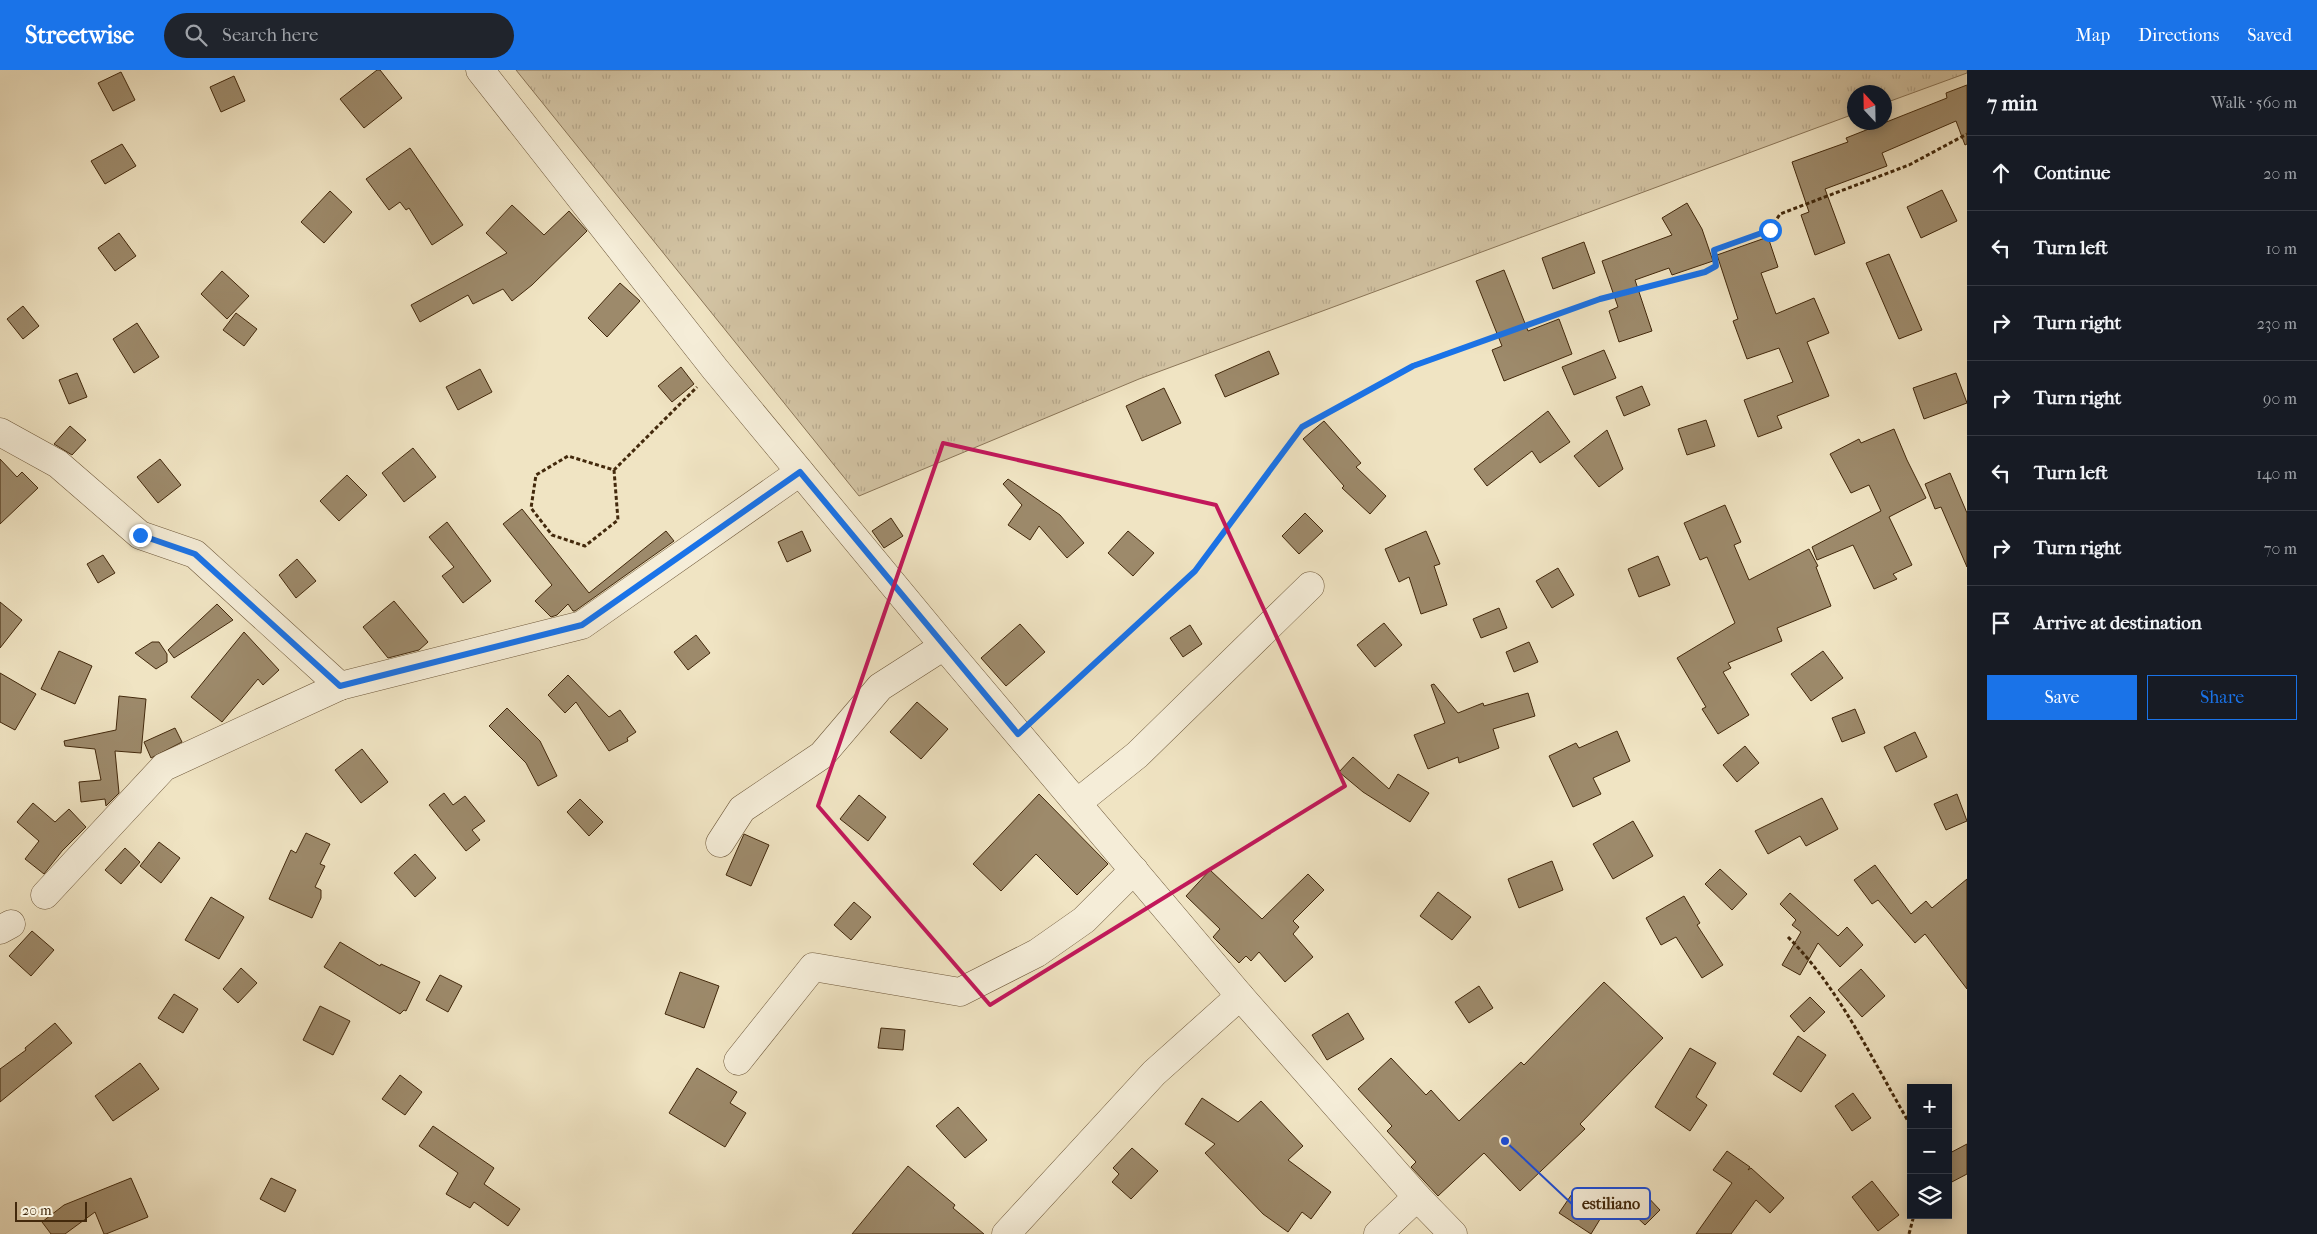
<!DOCTYPE html>
<meta charset="utf-8">
<style>
body{margin:0;font-family:"IM FELL French Canon",serif;background:#20242c;color:#f1f3f6}
.controls{position:absolute;right:15px;bottom:15px;display:grid;overflow:hidden;border-radius:0px;box-shadow:0 2px 12px #0003}
.controls button{width:45px;height:45px;display:grid;place-items:center;padding:0;border:0;border-bottom:1px solid #363941;background:#171b24;color:#f1f3f6;font:25px sans-serif}
.compass{position:absolute;left:1847px;top:15px;width:45px;height:45px;border-radius:50%;background:#171b24;box-shadow:0 2px 12px #0003;rotate:338deg}
.scale{position:absolute;left:15px;bottom:12px;width:72px;box-sizing:border-box;padding-left:5px;border:2px solid #43290c;border-top:0;font-size:14px;line-height:18px;white-space:nowrap;color:#43290c;-webkit-text-stroke:4px #f5edd8;paint-order:stroke}
.stop{position:absolute;width:15px;height:15px;margin:-11px;border:4px solid #1a73e8;border-radius:50%;background:#fff}
.stop.end{background:#1a73e8;border-color:#fff;box-shadow:0 1px 5px #0008}
.list{margin:0;padding:0;list-style:none}
h2{display:flex;justify-content:space-between;align-items:center;height:65px;margin:0;padding:0 20px;font-size:21px}
h2 small{font-size:16px;font-weight:400;color:#9ea1a6}
.list li{display:grid;grid-template-columns:32px 1fr auto;gap:15px;align-items:center;box-sizing:border-box;height:75px;padding:0 20px;border-top:1px solid #363941}
.list b{display:block;font-size:19px;white-space:nowrap}
.list em{font-size:16px;font-style:normal;color:#9ea1a6}
.actions{display:flex;gap:10px;padding:15px 20px}
.actions a{flex:1;padding:11px 0;border:1px solid #1a73e8;border-radius:0px;text-align:center;font-size:18px;color:#1a73e8}
.actions .main{background:#1a73e8;color:#fff}
.icon{flex:none;width:28px;height:28px;fill:none;stroke:currentColor;stroke-width:2;stroke-linecap:round;stroke-linejoin:round}
.map{position:relative;flex:none;width:1967px;height:1164px;overflow:hidden}
header{display:flex;align-items:center;gap:30px;box-sizing:border-box;height:70px;padding:0 25px;background:#1a73e8;color:#fff}
header strong{font-size:24px}
nav{display:flex;gap:28px;margin-inline-start:auto;font-size:18px}
.search{width:350px;height:45px;background:#20242c;display:flex;align-items:center;gap:12px;box-sizing:border-box;padding:0 18px;border-radius:28px;color:#9ea1a6;font-size:19px}
main{display:flex}
aside{flex:1;background:#171b24}
.map>svg:first-child{display:block}
</style>
<header>
<strong>Streetwise</strong>
<div class="search"><svg class="icon" aria-label="search" viewBox="0 0 24 24"><circle cx="10" cy="10" r="6"/><path d="M15 15l6 6"/></svg>Search here</div>
<nav><a>Map</a><a>Directions</a><a>Saved</a></nav>
</header>
<main>
<div class="map">
<svg width="1967" height="1164" viewBox="0 0 1967 1164">
<defs>
<pattern id="grass-tufts" width="24" height="20" patternUnits="userSpaceOnUse" patternTransform="scale(1.25)"><rect width="24" height="20" fill="#d3c4a4"/><path d="M3 7l-1-3M5 7V3M7 7l1-3M15 17l-1-3M17 17v-4M19 17l1-3" fill="none" stroke="#b6a88c"/></pattern>
</defs>
<rect width="100%" height="100%" fill="#f0e4c3"/>
<filter id="stains"><feTurbulence type="fractalNoise" baseFrequency=".004" numOctaves="4"/><feColorMatrix values="0 0 0 0 .2 0 0 0 0 .09 0 0 0 0 .02 0 0 0 .5 -.17"/></filter>
<radialGradient id="worn" r=".72"><stop offset=".6" stop-color="#630" stop-opacity="0"/><stop offset="1" stop-color="#630" stop-opacity=".3"/></radialGradient>
<path fill="url(#grass-tufts)" stroke="#8b7658" d="M516 0H1967V3L1885 33 1884 22H1854V44L1139 309 859 426Z"/>
<g fill="#9d8a6b" stroke="#43290c">
<path d="M377 0H380L402 28 364 58 340 29Z"/>
<path d="M121 2 135 30 113 41 98 13Z"/>
<path d="M234 6 245 31 221 42 210 17Z"/>
<path d="M1967 15V74L1965 75 1956 51 1882 83 1887 96 1825 119 1845 173 1815 185 1801 145 1809 142 1792 92 1848 72 1846 68 1947 28 1946 23Z"/>
<path d="M122 74 136 96 105 114 91 91Z"/>
<path d="M410 78 463 155 432 175 409 138 406 140 400 132 389 140 366 109Z"/>
<path d="M1942 120 1957 151 1921 168 1907 137Z"/>
<path d="M330 121 352 142 324 173 301 152Z"/>
<path d="M1687 133 1702 159 1713 191 1672 205 1669 198 1635 210 1652 261 1619 272 1609 241 1618 237 1602 191 1672 165 1662 148Z"/>
<path d="M512 135 544 165 569 141 587 161 532 215 512 231 503 219 473 234 468 225 420 252 411 235 507 183 486 163Z"/>
<path d="M119 163 136 186 115 201 98 178Z"/>
<path d="M1768 167 1778 197 1761 203 1776 244 1814 228 1829 263 1807 272 1829 326 1777 346 1782 358 1758 367 1744 330 1793 312 1779 278 1747 289 1733 251 1738 249 1717 185Z"/>
<path d="M1584 172 1595 203 1553 219 1542 188Z"/>
<path d="M1889 184 1922 260 1899 269 1866 193Z"/>
<path d="M1504 200 1528 261 1559 249 1572 284 1504 311 1492 280 1502 276 1476 211Z"/>
<path d="M222 201 249 226 227 249 201 224Z"/>
<path d="M620 213 640 231 607 267 588 248Z"/>
<path d="M23 236 39 256 23 269 7 249Z"/>
<path d="M236 243 257 259 244 276 223 260Z"/>
<path d="M137 253 159 287 134 303 113 269Z"/>
<path d="M1604 280 1616 308 1574 325 1562 297Z"/>
<path d="M1269 281 1279 304 1225 327 1215 305Z"/>
<path d="M681 297 694 314 672 332 658 316Z"/>
<path d="M480 299 492 322 458 340 446 317Z"/>
<path d="M77 303 87 327 69 334 59 310Z"/>
<path d="M1956 303 1967 333 1924 349 1913 318Z"/>
<path d="M1642 316 1650 335 1624 346 1616 327Z"/>
<path d="M1164 318 1181 353 1142 371 1126 336Z"/>
<path d="M1548 341 1570 372 1540 393 1532 381 1487 416 1474 399Z"/>
<path d="M1706 350 1715 376 1687 385 1678 359Z"/>
<path d="M1324 351 1361 393 1356 397 1386 426 1370 444 1342 418 1344 416 1303 369Z"/>
<path d="M70 356 86 370 72 385 54 374Z"/>
<path d="M1894 359 1907 390 1926 428 1889 447 1912 495 1893 504 1897 509 1874 519 1853 475 1817 490 1812 477 1881 441 1869 415 1851 423 1830 384 1859 369 1861 373Z"/>
<path d="M1607 360 1623 399 1599 417 1574 386Z"/>
<path d="M413 378 436 407 404 432 382 403Z"/>
<path d="M0 389 17 407 22 402 38 418 0 454Z"/>
<path d="M160 389 181 415 158 433 137 407Z"/>
<path d="M1950 403 1967 443V497L1941 437 1935 439 1925 414Z"/>
<path d="M347 405 367 425 339 451 320 431Z"/>
<path d="M1008 409 1060 445 1084 473 1067 488 1039 456 1030 470 1008 455 1022 435 1003 414Z"/>
<path d="M1725 435 1741 472 1734 475 1749 510 1809 479 1818 496 1816 497 1831 536 1777 558 1782 571 1728 593 1731 598 1723 602 1749 645 1718 664 1702 639 1706 637 1677 588 1735 553 1707 487 1700 490 1684 453Z"/>
<path d="M522 439 589 523 666 461 674 471 575 541H573L568 534 557 545 551 547 535 531 552 515 503 454Z"/>
<path d="M1305 443 1323 461 1299 484 1282 466Z"/>
<path d="M891 448 903 466 884 478 872 461Z"/>
<path d="M447 452 491 511 463 533 442 506 454 497 429 467Z"/>
<path d="M802 461 811 481 787 492 778 472Z"/>
<path d="M1128 461 1154 483 1133 506 1108 483Z"/>
<path d="M1426 461 1440 494 1434 496 1447 535 1421 544 1409 507 1399 512 1385 479Z"/>
<path d="M103 485 115 503 98 513 87 494Z"/>
<path d="M1658 486 1670 515 1639 527 1628 499Z"/>
<path d="M297 489 316 511 296 528 279 505Z"/>
<path d="M1558 498 1574 525 1552 538 1536 511Z"/>
<path d="M394 531 428 572 419 580 388 588 363 557Z"/>
<path d="M0 532 22 550 0 578Z"/>
<path d="M217 534 233 550 174 588 168 580Z"/>
<path d="M1499 538 1507 558 1481 568 1473 549Z"/>
<path d="M1384 553 1402 575 1375 597 1357 575Z"/>
<path d="M1020 554 1045 582 1006 616 981 588Z"/>
<path d="M1190 555 1202 574 1183 587 1170 568Z"/>
<path d="M244 562 279 600 263 615 258 609 222 652 191 627Z"/>
<path d="M696 565 710 583 688 600 674 582Z"/>
<path d="M152 572H159L167 584V592L156 599 135 583Z"/>
<path d="M1529 572 1538 592 1514 602 1506 582Z"/>
<path d="M59 581 92 596 75 634 41 619Z"/>
<path d="M1823 581 1843 608 1811 631 1791 604Z"/>
<path d="M0 603 36 624 15 660 0 652Z"/>
<path d="M568 605 609 647 620 640 636 662 627 668 628 671 609 681 576 632 565 643 548 625Z"/>
<path d="M1434 614 1458 643 1483 633 1484 636 1528 623 1535 646 1493 659 1499 678 1459 693 1458 687 1428 699 1414 665 1445 653 1431 615Z"/>
<path d="M119 626 146 629 141 683 115 681 119 723 106 736 105 729 81 732 79 712 101 710 95 679 65 676 64 671 116 660Z"/>
<path d="M917 632 948 659 921 689 890 662Z"/>
<path d="M507 638 540 671 557 706 538 716 526 693 489 656Z"/>
<path d="M1855 639 1865 663 1842 672 1832 648Z"/>
<path d="M175 658 182 672 151 688 144 672Z"/>
<path d="M1617 661 1630 691 1593 708 1601 724 1573 737 1549 686 1576 673 1579 678Z"/>
<path d="M1915 662 1927 687 1896 702 1884 677Z"/>
<path d="M1745 676 1759 693 1737 712 1723 695Z"/>
<path d="M362 679 388 712 361 733 335 700Z"/>
<path d="M1353 687 1389 719 1398 704 1429 723 1410 752 1363 722 1339 702Z"/>
<path d="M444 723 453 735 465 726 485 751 472 760 480 770 466 781 429 735Z"/>
<path d="M1039 724 1108 794 1077 825 1036 784 1001 821 973 794Z"/>
<path d="M1957 724 1967 751 1946 760 1934 734Z"/>
<path d="M859 725 886 747 868 771 840 749Z"/>
<path d="M1822 728 1838 759 1806 776 1800 766 1768 784 1755 761Z"/>
<path d="M580 729 603 752 589 766 567 742Z"/>
<path d="M33 733 55 752 69 739 86 757 62 781 44 804 25 789 39 771 17 752Z"/>
<path d="M1633 751 1653 786 1613 809 1593 774Z"/>
<path d="M306 763 330 774 320 794 325 796 315 817 321 820V828L312 848 269 829 291 780 296 783Z"/>
<path d="M744 764 769 775 751 816 726 805Z"/>
<path d="M159 772 180 788 161 813 140 796Z"/>
<path d="M125 778 140 792 121 814 105 800Z"/>
<path d="M415 784 436 808 415 827 394 803Z"/>
<path d="M1552 791 1563 820 1519 838 1508 809Z"/>
<path d="M1875 795 1911 844 1926 831 1932 838 1967 809V919L1925 864 1915 873 1878 830 1872 834 1854 810Z"/>
<path d="M1720 799 1747 824 1732 840 1705 814Z"/>
<path d="M1210 800 1262 849 1308 804 1324 820 1293 851 1299 857 1293 864 1313 887 1285 912 1259 882 1251 891 1246 886 1239 893 1213 867 1220 859 1186 826Z"/>
<path d="M1438 822 1471 847 1452 870 1420 846Z"/>
<path d="M1790 823 1838 866 1847 857 1863 875 1840 897 1818 873 1800 905 1782 895 1801 862 1792 855 1796 850 1780 834Z"/>
<path d="M1684 826 1700 853 1697 855 1723 895 1702 908 1676 867 1661 875 1646 848Z"/>
<path d="M211 827 244 847 219 889 185 870Z"/>
<path d="M854 832 871 847 851 870 834 855Z"/>
<path d="M32 861 54 880 31 906 9 886Z"/>
<path d="M340 872 380 896 381 894 420 912 406 941 404 940 400 944 324 897Z"/>
<path d="M241 898 257 913 238 933 223 919Z"/>
<path d="M1861 899 1885 926 1862 947 1838 920Z"/>
<path d="M680 902 719 916 704 958 665 944Z"/>
<path d="M440 905 462 916 448 942 426 930Z"/>
<path d="M1604 912 1663 968 1580 1054 1585 1059 1520 1121 1484 1083 1438 1126 1411 1097 1416 1092 1387 1061 1392 1056 1358 1019 1391 988 1426 1025 1431 1020 1459 1051 1521 992 1524 995Z"/>
<path d="M1479 916 1493 938 1469 953 1455 932Z"/>
<path d="M174 924 198 939 183 963 158 948Z"/>
<path d="M1810 927 1825 942 1804 962 1790 946Z"/>
<path d="M320 936 350 951 333 985 303 970Z"/>
<path d="M1348 943 1364 969 1327 990 1312 965Z"/>
<path d="M55 953 72 973 0 1032V999L26 980 25 978Z"/>
<path d="M881 958 905 960 903 980 878 978Z"/>
<path d="M1798 966 1826 985 1801 1022 1773 1004Z"/>
<path d="M1690 978 1716 993 1696 1027 1707 1035 1690 1061 1655 1037Z"/>
<path d="M140 993 159 1019 113 1051 95 1026Z"/>
<path d="M697 998 737 1022 730 1033 746 1043 725 1077 669 1043Z"/>
<path d="M400 1005 422 1022 405 1045 382 1029Z"/>
<path d="M1853 1023 1871 1048 1852 1061 1835 1036Z"/>
<path d="M1202 1028 1238 1052 1261 1031 1303 1076 1288 1090 1331 1122 1311 1149 1302 1142 1288 1162 1263 1144 1205 1083 1215 1074 1185 1054Z"/>
<path d="M958 1037 987 1070 965 1088 936 1056Z"/>
<path d="M433 1056 494 1098 484 1114 520 1139 508 1156 474 1132 470 1138 446 1124 458 1103 419 1076Z"/>
<path d="M1967 1074V1104L1948 1114V1084Z"/>
<path d="M1132 1078 1158 1101 1131 1129 1112 1112 1119 1104 1113 1098Z"/>
<path d="M1727 1081 1750 1097 1748 1100 1751 1098 1784 1128 1770 1143 1756 1130 1731 1164H1696L1732 1113 1713 1100Z"/>
<path d="M908 1096 955 1135 953 1138 984 1164H852Z"/>
<path d="M131 1108 148 1147 106 1164H104L95 1142 65 1164H51L42 1152 64 1135Z"/>
<path d="M271 1108 296 1120 285 1142 260 1129Z"/>
<path d="M1872 1111 1899 1145 1878 1161 1852 1127Z"/>
<path d="M1574 1121 1605 1141 1591 1164 1559 1143Z"/>
<path d="M1644 1123 1660 1140 1645 1155 1628 1139Z"/>
</g>
<g fill="none" stroke-linecap="round" stroke-linejoin="round">
<defs>
<g id="minor">
<path d="M480 0 715 299 944 576 1240 926 1417 1127 1453 1164"/>
<path d="M0 362 58 394 140 465 195 484 340 616"/>
<path d="M1077 733 1137 685 1310 516"/>
<path d="M720 773 742 739 822 685 880 617 944 576"/>
<path d="M45 825 164 697 340 616 582 555 800 402"/>
<path d="M0 860 11 854"/>
<path d="M738 991 813 897 960 922 1037 883 1084 850 1134 800"/>
<path d="M1006 1164 1154 1003 1240 926"/>
<path d="M1378 1164 1417 1127"/>
</g>
</defs>
<use href="#minor" stroke="#6e583a" stroke-width="29"/>
<g stroke="#43290c" stroke-width="3" stroke-dasharray="4 2.5" stroke-linecap="butt">
<path d="M614 400 618 450 585 476 552 465 531 438 536 405 568 386 614 400 697 317"/>
<path d="M1037 646 1195 501 1302 357 1413 295 1600 229 1705 202 1716 196 1714 180 1770 160 1780 144 1909 95 1967 64"/>
<path d="M1788 867C1841 920 1873 992 1911 1056"/>
<path d="M1909 1164 1914 1145"/>
</g>
<use href="#minor" stroke="#f5edd8" stroke-width="28"/>
</g>
<g fill="none" stroke-linecap="round" stroke-linejoin="round">
<path stroke="#1a73e8" stroke-width="6" d="M140 465 195 484 340 616 582 555 800 402 1018 664 1195 501 1302 357 1413 296 1600 229 1705 202 1716 196 1714 180 1770 160"/>
</g>
<path fill="none" stroke="#c2185b" stroke-width="4" stroke-linejoin="round" d="M943 373 1216 435 1345 716 990 935 818 736Z"/>
<path fill="none" stroke="#1d4ed8" stroke-width="2" d="M1505 1071L1572 1134"/>
<circle fill="#1d4ed8" stroke="#f5edd8" stroke-width="2" cx="1505" cy="1071" r="5"/>
<rect fill="#f5edd8" stroke="#1d4ed8" stroke-width="2" x="1572" y="1118" width="78" height="31" rx="5"/>
<g font-size="16" text-anchor="middle" font-weight="bold" fill="#43290c">
<text x="1611" y="1139">estiliano</text>
</g>
<rect width="100%" height="100%" filter="url(#stains)"/>
<rect width="100%" height="100%" fill="url(#worn)"/>
</svg>
<div class="controls">
<button>+</button>
<button>−</button>
<button><svg class="icon" aria-label="layers" viewBox="0 0 24 24"><path d="M12 4l9 5-9 5-9-5zM3 14l9 5 9-5"/></svg></button>
</div>
<svg class="compass" viewBox="-18 -18 36 36"><path d="M0-13l5 13h-10z" fill="#e53935"/><path d="M0 13l5-13h-10z" fill="#9ea1a6"/></svg>
<div class="scale">20 m</div>
<div class="stop" style="left:1770px;top:160px"></div>
<div class="stop end" style="left:140px;top:465px"></div>
</div>
<aside>
<h2>7 min<small>Walk · 560 m</small></h2>
<ul class="list">
<li><svg class="icon" aria-label="ahead" viewBox="0 0 24 24"><path d="M12 20V5M6 11l6-6 6 6"/></svg><div><b>Continue</b></div><em>20 m</em></li>
<li><svg class="icon" aria-label="left" viewBox="0 0 24 24"><path d="M17 20v-9H6M10 6l-5 5 5 5"/></svg><div><b>Turn left</b></div><em>10 m</em></li>
<li><svg class="icon" aria-label="right" viewBox="0 0 24 24"><path d="M7 20v-9h11M14 6l5 5-5 5"/></svg><div><b>Turn right</b></div><em>230 m</em></li>
<li><svg class="icon" aria-label="right" viewBox="0 0 24 24"><path d="M7 20v-9h11M14 6l5 5-5 5"/></svg><div><b>Turn right</b></div><em>90 m</em></li>
<li><svg class="icon" aria-label="left" viewBox="0 0 24 24"><path d="M17 20v-9H6M10 6l-5 5 5 5"/></svg><div><b>Turn left</b></div><em>140 m</em></li>
<li><svg class="icon" aria-label="right" viewBox="0 0 24 24"><path d="M7 20v-9h11M14 6l5 5-5 5"/></svg><div><b>Turn right</b></div><em>70 m</em></li>
<li><svg class="icon" aria-label="arrive" viewBox="0 0 24 24"><path d="M6 21V4h12l-3 4 3 4H6"/></svg><div><b>Arrive at destination</b></div></li>
</ul>
<div class="actions"><a class="main">Save</a><a>Share</a></div>
</aside>
</main>
